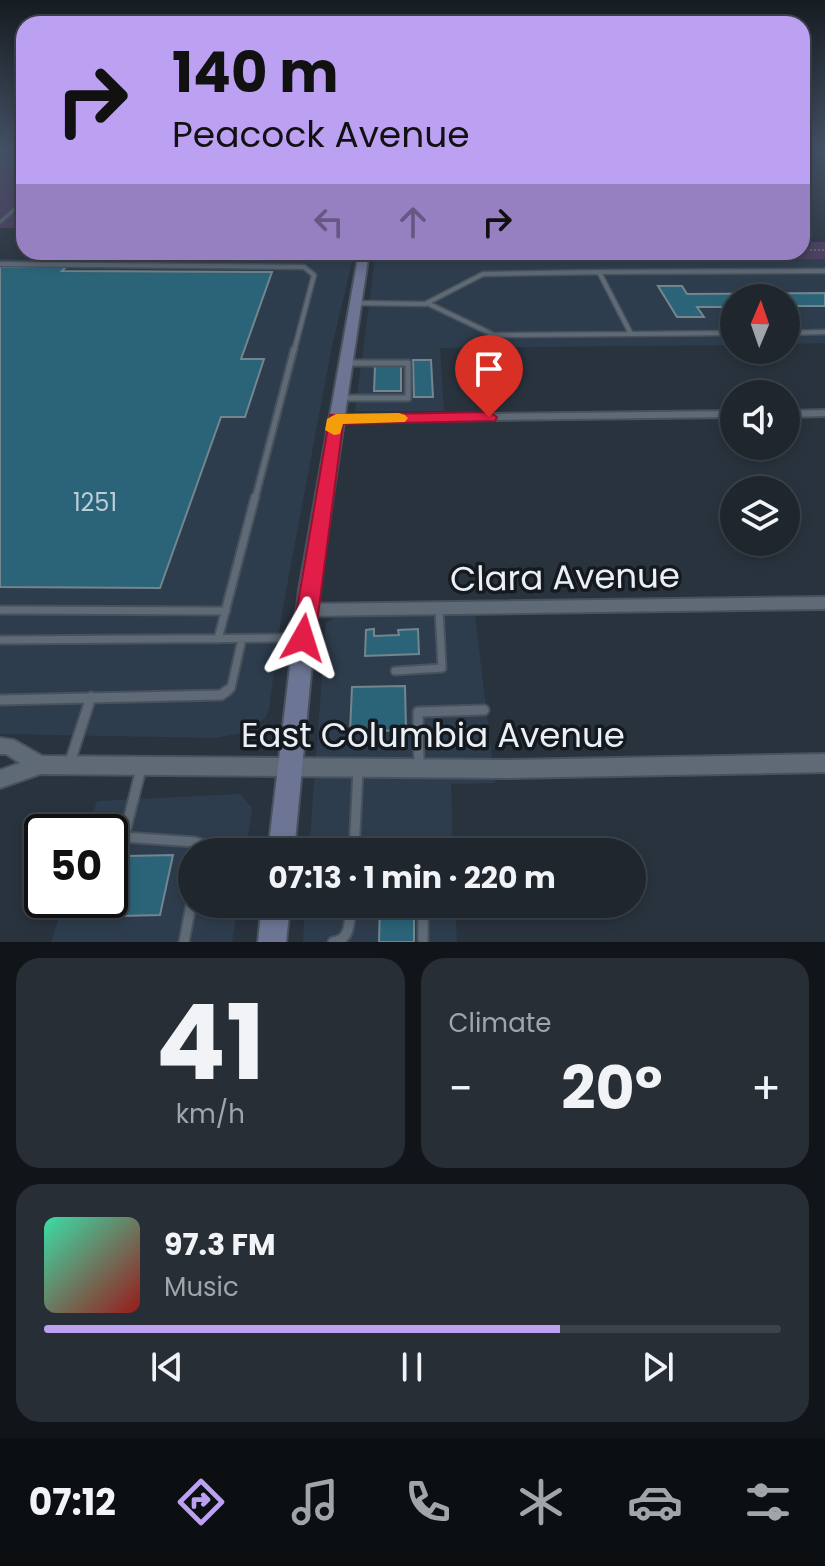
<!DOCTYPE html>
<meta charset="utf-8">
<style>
body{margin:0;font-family:Poppins,sans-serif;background:#272e36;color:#f1f3f6;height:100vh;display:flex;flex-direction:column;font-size:30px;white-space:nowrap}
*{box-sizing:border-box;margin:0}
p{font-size:26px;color:#a1a5aa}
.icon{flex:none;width:44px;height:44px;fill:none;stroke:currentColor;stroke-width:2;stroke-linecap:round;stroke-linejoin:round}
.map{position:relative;height:942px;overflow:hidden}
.details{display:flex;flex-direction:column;gap:16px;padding:16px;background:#111519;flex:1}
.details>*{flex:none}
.top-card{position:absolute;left:16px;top:16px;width:794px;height:244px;border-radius:24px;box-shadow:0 4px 12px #0003,0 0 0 2px #3c434a;background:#bca0f2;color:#111;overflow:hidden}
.needle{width:52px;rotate:2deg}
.tools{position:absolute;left:720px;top:284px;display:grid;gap:16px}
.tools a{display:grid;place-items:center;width:80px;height:80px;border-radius:50%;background:#1f262e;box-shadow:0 4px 12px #0003,0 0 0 2px #3c434a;font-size:40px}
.speed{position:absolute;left:24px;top:814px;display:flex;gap:16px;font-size:40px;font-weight:700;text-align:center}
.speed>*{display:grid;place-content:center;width:104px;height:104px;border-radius:50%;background:#1f262e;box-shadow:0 4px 12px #0003,0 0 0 2px #3c434a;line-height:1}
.speed .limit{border:4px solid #111;border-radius:12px;background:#fff;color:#111}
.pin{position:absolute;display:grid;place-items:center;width:68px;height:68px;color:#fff;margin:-82px -34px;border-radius:50% 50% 50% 0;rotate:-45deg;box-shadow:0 0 8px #0007}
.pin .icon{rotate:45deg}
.me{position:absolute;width:88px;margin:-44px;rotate:6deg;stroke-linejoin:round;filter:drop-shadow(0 0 6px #0008)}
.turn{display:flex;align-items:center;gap:28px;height:168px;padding:0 24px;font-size:36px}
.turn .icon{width:104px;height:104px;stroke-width:2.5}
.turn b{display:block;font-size:56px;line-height:68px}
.lanes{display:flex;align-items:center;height:76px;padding:0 24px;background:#0003;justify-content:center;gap:40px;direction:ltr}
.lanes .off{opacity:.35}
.big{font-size:60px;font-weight:700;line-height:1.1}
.details .card{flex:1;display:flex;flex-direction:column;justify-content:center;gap:12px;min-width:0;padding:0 28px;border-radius:24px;background:#272e36}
.details .dial{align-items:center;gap:0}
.dial b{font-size:104px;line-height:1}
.song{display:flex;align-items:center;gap:24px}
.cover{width:96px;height:96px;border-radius:12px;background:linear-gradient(135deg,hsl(160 70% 55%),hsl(0 70% 35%))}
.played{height:8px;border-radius:4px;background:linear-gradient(90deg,#bca0f2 70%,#3c434a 70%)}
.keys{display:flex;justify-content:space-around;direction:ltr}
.heat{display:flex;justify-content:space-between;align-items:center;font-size:44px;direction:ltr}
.details .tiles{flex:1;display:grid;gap:16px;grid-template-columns:1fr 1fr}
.card:last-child{grid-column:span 2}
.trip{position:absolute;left:178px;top:838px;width:468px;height:80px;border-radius:40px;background:#1f262e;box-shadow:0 4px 12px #0003,0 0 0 2px #3c434a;font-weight:700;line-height:80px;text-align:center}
.tabs{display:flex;height:128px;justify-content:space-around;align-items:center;background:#0c0f12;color:#a1a5aa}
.tabs .icon{width:56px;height:56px}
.tabs .selected{color:#bca0f2}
.tabs b{font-size:36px;color:#f1f3f6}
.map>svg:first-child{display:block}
.built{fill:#2e3d4d}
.green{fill:#4f3c61}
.building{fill:#2b6478;stroke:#73858d;stroke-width:2}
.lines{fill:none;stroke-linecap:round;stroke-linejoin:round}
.service-far4-casing{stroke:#49525c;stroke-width:5}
.service-far3-casing{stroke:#49525c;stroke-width:7}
.service-far2-casing{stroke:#49525c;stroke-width:9}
.service-far1-casing{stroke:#49525c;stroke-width:11}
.service-casing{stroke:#49525c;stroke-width:13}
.minor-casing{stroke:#49525c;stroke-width:4}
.secondary-casing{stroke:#49525c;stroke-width:4}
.path{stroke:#636c76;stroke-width:2;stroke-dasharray:2 2;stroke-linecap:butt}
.service-far4{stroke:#5f6a77;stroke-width:3}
.service-far3{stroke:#5f6a77;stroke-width:4}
.service-far2{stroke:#5f6a77;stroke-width:5}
.service-far1{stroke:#5f6a77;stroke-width:7}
.service{stroke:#5f6a77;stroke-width:9}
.minor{fill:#5f6a77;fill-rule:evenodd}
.secondary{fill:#6c7593;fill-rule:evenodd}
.route{fill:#e11d48;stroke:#92132f;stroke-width:2}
.slow{fill:#f59e0b}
.labels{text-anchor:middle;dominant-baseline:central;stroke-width:7;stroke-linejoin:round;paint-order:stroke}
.number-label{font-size:24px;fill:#bacdd8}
.near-street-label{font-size:34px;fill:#eaf0f8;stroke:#161a1f}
</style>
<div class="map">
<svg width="825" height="942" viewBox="0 0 825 942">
<rect width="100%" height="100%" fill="#29333e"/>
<path class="built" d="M0,259L352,262L332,346L282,612L269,709L265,718L250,731L216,738L0,734Z
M375,259H825V343L786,344V298H734V345L440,348L444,411H355Z
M340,614H475L495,783L451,784L453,852H309L326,623Z
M240,794L252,808L246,852H192V904H238L232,942H51L65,900H110V832H87L97,801Z
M305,904H455L457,942H303Z"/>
<path class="green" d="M0,149H24V228H0Z
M802,242H825V259L336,262L339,252H802Z"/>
<path class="building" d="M0,267H66L62,271L272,272L241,359H264L245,417H221L160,588L0,587Z
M658,286H682L687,294L825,293V306H786V298H734V307H697L704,317H677Z
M413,360H431L433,397H414Z
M401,365V391H374L375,366Z
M374,629V636L399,635L398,630L418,629L419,654L365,656L366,630Z
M405,686L406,730L350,732L352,687Z
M173,855L160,915L81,917L87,900H110V880H122L128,856Z
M380,904H414V942H379Z"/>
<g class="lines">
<defs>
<path id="service-far4" d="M0,222L24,201
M17,230L24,223"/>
<path id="service-far3" d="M0,264L304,267L314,275L294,351
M599,272L825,271
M355,303L425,304L483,274L599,272L631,334L494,335L429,304
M786,333L825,332
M631,334L734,333"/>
<path id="service-far2" d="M342,398H408V363H347
M255,499L294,349"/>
<path id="service-far1" d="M0,610L226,611
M218,639L255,497
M0,640L300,638
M395,671L442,668L439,608
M225,692L231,688L242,639"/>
<path id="service" d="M0,700L221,695L228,690
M70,762L91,697
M419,765L418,712L484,710
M141,769L124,837L195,842L201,844L202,852
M289,852H309
M354,852L358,771
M423,904V942
M184,942L192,900
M333,942C352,940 349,920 351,904"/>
<path id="minor" d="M825,410V416L786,417V411Z
M734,411V417L336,422L331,419L336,416Z
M825,597V609L306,616L301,614L299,610L301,606L306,604Z
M0,738L14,740L42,756L507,760L825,754V772L507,778L40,774L0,788V770L20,763L6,754H0Z"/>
<path id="secondary" d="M359,252H369L319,590L294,852H268L299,590Z
M262,904H290L286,942H258Z"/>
</defs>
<use href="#service-far4" class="service-far4-casing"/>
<use href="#service-far3" class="service-far3-casing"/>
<use href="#service-far2" class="service-far2-casing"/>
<use href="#service-far1" class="service-far1-casing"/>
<use href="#service" class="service-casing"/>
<use href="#minor" class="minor-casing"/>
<use href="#secondary" class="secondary-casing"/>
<path class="path" d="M802,250H825
M218,252H262"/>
<use href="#service-far4" class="service-far4"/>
<use href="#service-far3" class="service-far3"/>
<use href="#service-far2" class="service-far2"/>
<use href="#service-far1" class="service-far1"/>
<use href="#service" class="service"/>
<use href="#minor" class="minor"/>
<use href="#secondary" class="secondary"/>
</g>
<linearGradient id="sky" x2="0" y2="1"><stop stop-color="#171c22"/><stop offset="0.53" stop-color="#435063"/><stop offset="1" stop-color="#435063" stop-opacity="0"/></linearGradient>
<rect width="825" height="281" fill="url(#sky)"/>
<path class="route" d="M489,412L497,417L495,421L343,424L315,638L312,645L303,648L295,645L292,638L330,415Z"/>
<path class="slow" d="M399,413L405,415L408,418L405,422L343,424L340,434L334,435L325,430L327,419L336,414Z"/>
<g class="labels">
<g class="number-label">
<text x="95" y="502">1251</text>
</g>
<g class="near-street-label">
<text transform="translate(565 577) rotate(-1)">Clara Avenue</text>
<text x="433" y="735">East Columbia Avenue</text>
</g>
</g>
</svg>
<div class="tools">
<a><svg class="needle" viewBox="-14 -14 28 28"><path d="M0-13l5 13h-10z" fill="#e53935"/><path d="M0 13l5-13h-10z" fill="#a1a5aa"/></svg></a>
<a><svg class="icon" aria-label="sound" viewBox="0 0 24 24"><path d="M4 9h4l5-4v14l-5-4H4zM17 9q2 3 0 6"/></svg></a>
<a><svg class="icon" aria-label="layers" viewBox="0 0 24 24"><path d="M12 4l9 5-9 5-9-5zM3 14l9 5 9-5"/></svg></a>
</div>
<div class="speed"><div class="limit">50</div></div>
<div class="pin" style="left:489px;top:417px;background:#d93025"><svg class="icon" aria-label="arrive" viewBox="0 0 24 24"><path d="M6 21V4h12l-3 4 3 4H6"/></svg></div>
<svg class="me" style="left:303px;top:638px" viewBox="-20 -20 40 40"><path d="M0-17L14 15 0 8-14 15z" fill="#e11d48" stroke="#fff" stroke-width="4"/></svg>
<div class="trip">07:13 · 1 min · 220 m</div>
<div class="top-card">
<div class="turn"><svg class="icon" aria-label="right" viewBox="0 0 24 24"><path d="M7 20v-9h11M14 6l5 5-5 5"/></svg><div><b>140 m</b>Peacock Avenue</div></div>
<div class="lanes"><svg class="icon off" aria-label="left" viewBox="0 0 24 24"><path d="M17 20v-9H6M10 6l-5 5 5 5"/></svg><svg class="icon off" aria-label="ahead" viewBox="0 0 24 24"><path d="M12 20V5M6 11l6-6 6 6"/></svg><svg class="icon" aria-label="right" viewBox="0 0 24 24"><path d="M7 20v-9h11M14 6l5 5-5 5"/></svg></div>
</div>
</div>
<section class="details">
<div class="tiles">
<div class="card dial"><b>41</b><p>km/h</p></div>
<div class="card"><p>Climate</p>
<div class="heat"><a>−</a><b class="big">20°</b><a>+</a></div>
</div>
<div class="card">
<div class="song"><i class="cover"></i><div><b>97.3 FM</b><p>Music</p></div></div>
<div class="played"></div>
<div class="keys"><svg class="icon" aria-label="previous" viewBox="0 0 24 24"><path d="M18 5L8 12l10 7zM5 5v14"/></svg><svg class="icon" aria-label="pause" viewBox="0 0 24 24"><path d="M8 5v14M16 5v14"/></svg><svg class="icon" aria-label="next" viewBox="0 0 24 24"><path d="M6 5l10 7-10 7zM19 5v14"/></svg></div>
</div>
</div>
</section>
<nav class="tabs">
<b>07:12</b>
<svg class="icon selected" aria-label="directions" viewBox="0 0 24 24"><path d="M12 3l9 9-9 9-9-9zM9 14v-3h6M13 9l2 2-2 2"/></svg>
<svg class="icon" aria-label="music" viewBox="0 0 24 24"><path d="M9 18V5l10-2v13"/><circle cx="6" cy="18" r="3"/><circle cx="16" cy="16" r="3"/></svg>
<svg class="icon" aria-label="phone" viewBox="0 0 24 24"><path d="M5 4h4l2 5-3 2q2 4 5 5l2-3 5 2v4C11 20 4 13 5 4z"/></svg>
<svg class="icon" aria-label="climate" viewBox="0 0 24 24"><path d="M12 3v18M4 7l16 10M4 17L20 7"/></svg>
<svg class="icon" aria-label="car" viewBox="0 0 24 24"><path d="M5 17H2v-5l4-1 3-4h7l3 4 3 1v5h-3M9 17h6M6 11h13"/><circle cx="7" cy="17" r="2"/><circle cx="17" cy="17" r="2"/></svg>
<svg class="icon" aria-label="filters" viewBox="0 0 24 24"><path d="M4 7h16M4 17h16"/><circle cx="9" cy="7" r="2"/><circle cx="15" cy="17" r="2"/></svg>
</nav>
